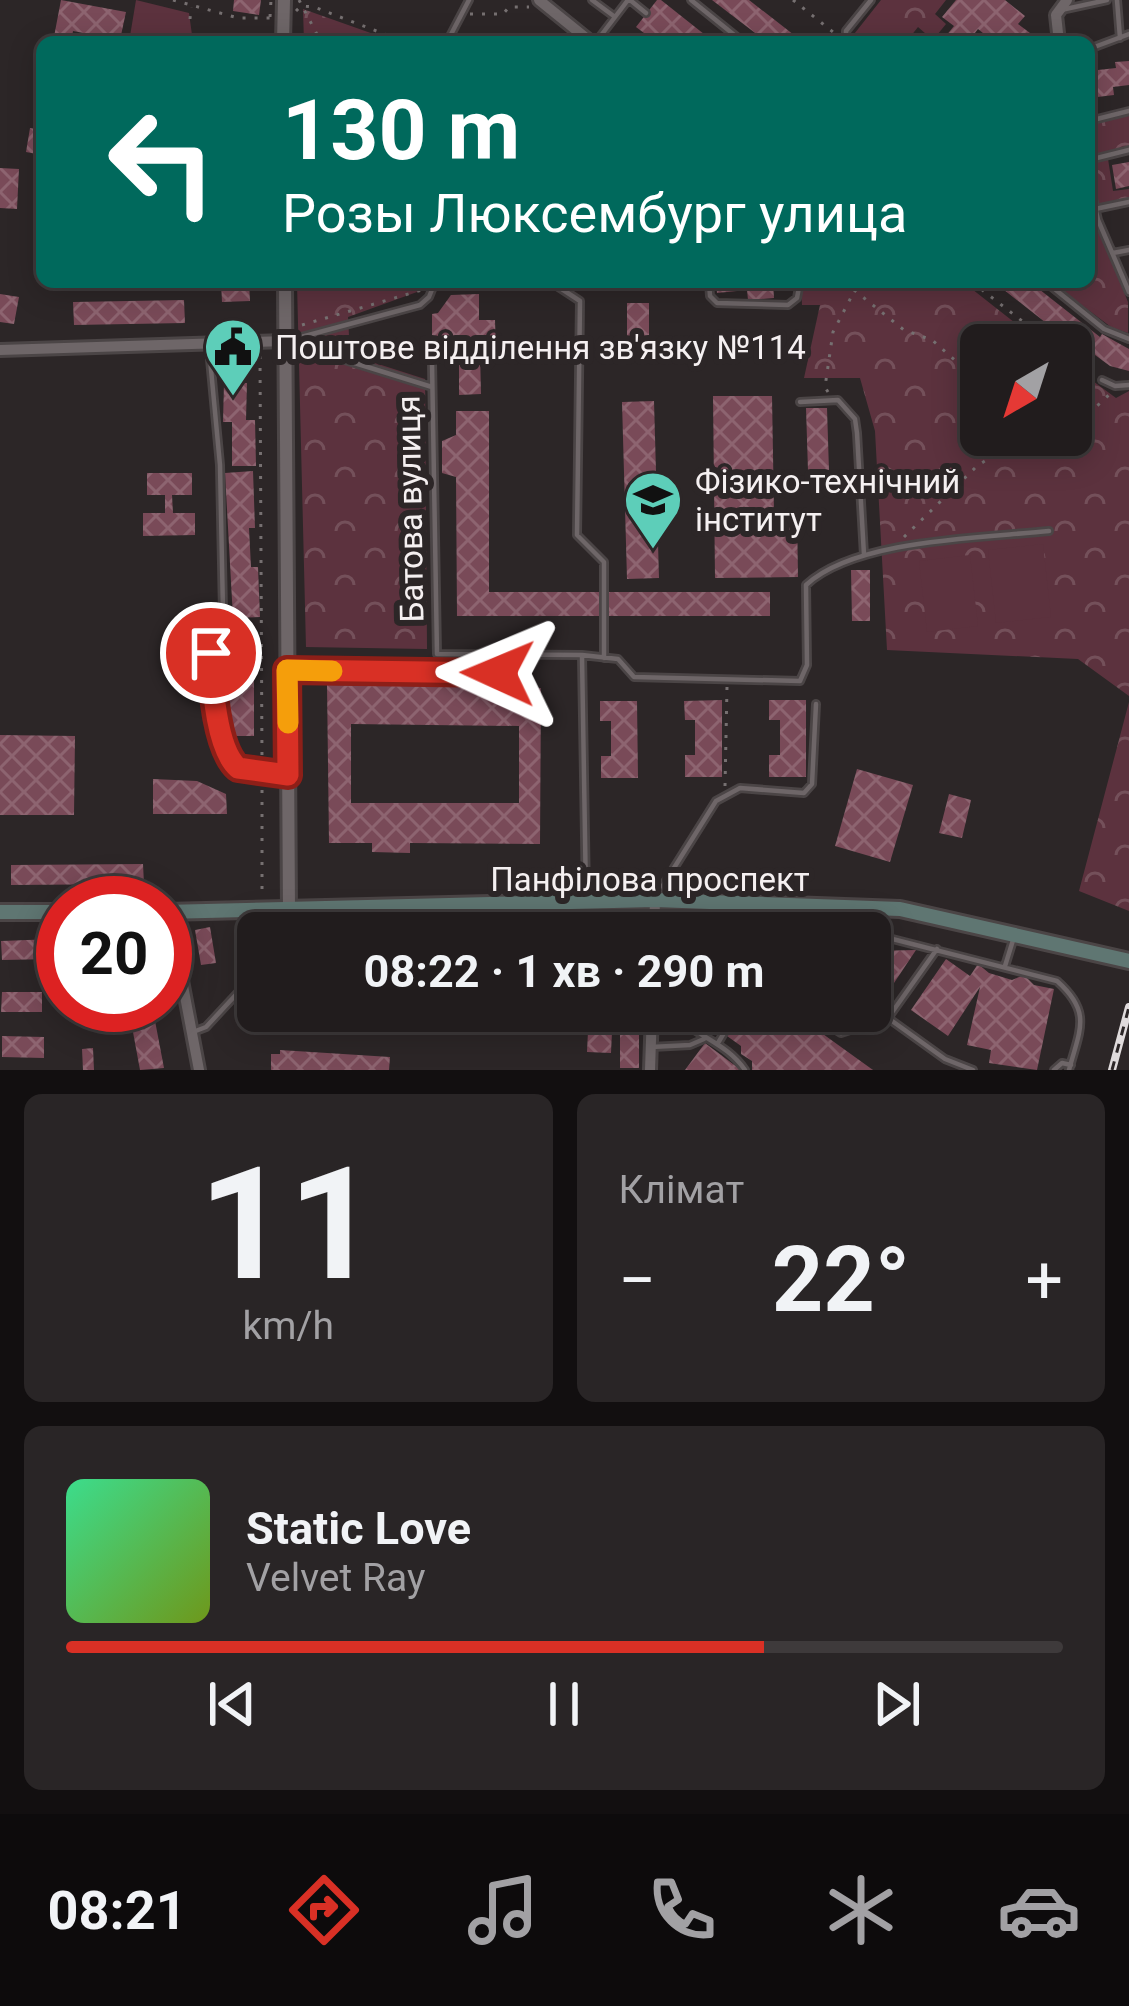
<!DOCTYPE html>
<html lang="uk">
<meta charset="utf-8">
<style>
body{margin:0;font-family:Roboto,sans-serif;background:#292526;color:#f1f3f6;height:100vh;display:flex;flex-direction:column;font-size:45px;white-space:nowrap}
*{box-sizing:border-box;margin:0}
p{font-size:39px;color:#a2a1a4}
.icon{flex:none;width:66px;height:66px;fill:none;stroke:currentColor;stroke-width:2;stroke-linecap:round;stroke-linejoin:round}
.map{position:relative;height:1070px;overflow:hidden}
.sheet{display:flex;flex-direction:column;gap:24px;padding:24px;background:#120f10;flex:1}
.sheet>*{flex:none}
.guide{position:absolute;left:36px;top:36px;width:1059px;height:252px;border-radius:18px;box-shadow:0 6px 30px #0003,0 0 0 3px #3e3a3b;background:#00695c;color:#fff;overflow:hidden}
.needle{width:78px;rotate:219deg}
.controls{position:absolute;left:960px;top:324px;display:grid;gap:24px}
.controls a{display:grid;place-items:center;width:132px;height:132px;border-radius:18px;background:#211c1d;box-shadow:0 6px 30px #0003,0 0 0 3px #3e3a3b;font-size:60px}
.speed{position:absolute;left:36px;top:876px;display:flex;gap:24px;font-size:60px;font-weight:700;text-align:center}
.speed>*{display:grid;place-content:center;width:156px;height:156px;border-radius:50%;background:#211c1d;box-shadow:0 6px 30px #0003,0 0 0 3px #3e3a3b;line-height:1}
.speed .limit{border:18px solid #d22;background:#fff;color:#111}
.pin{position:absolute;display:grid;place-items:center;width:102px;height:102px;color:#fff;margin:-51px;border:6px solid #fff;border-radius:50%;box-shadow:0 3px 12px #0007}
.me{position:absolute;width:132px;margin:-66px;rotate:271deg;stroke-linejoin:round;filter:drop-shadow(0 0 9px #0008)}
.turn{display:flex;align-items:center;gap:42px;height:252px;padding:0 48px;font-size:54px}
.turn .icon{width:156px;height:156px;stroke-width:2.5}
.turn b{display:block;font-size:84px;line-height:102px}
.big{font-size:90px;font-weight:700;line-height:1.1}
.sheet .card{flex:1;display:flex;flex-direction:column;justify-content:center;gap:18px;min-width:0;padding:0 42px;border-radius:18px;background:#292526}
.sheet .dial{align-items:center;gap:0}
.dial b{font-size:156px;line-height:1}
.song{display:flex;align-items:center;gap:36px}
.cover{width:144px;height:144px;border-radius:18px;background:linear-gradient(135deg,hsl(150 70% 55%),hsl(80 70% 35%))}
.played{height:12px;border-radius:6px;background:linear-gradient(90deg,#d93025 70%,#3e3a3b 70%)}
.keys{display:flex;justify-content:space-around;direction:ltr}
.heat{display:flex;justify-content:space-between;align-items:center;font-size:66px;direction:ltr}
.sheet .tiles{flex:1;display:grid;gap:24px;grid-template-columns:1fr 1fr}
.card:last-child{grid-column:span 2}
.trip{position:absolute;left:237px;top:912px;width:654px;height:120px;border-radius:18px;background:#211c1d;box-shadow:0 6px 30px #0003,0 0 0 3px #3e3a3b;font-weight:700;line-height:120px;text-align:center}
.tabs{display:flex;height:192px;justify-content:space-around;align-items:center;background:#0d0b0c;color:#a2a1a4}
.tabs .icon{width:84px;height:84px}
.tabs .current{color:#d93025}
.tabs b{font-size:54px;color:#f1f3f6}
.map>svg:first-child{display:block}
.forest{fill:url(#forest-crowns)}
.garden{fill:#5c323e}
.building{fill:url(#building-cross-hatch);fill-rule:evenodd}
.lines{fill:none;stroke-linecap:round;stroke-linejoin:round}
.service-casing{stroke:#4b4546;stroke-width:10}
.minor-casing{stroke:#4b4546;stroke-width:16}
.tertiary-casing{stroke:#4b4546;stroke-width:18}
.secondary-casing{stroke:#4b4546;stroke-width:20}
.path{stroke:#767071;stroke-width:3;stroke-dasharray:3 9;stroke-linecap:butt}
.service{stroke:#6e6668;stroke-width:4.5}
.minor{stroke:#6e6668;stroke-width:10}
.tertiary{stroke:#6e6668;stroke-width:12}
.secondary{stroke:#5f7672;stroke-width:14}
.rail-casing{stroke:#e0dbdc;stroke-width:8}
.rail{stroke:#2c2627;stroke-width:3;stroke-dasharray:9;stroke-linecap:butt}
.route-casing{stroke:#8d1f18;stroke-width:30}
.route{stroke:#d93025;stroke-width:21}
.slow{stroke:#f59e0b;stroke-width:21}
.labels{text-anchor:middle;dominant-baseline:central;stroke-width:12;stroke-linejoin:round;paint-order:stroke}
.poi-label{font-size:33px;fill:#f5f0f1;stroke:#2c2627;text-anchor:start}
.street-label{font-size:33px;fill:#f5f0f1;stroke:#2c2627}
</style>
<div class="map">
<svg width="1129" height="1070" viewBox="0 0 1129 1070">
<defs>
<pattern id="forest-crowns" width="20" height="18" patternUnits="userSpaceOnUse" patternTransform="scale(3)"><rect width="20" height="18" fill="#5c323e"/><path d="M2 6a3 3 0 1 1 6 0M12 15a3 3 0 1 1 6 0" fill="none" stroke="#74505a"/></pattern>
<pattern id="building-cross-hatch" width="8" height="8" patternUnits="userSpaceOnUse" patternTransform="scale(3)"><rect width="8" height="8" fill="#794a58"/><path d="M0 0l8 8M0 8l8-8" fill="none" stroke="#8d6470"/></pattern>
</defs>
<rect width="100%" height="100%" fill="#2c2627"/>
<path class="forest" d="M881,0H946L935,14L946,24L933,40L918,27L906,42H857L851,38Z
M303,9L396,42H304Z
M1129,114V148L1089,157V124Z
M1108,159L1113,191L1129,189V199L1096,206L1089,163Z
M1099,230L1128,302V333L1111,327L1051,282H1089V233Z
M297,282H428V288L348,317L350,355L425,379L427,649L306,647Z
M801,282H963L1043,345H981V435H1071V365L1116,398L1129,391V696L1078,659L887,650L875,431L860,378H804L820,305H802Z
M1129,702V911L1079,891Z"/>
<path class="garden" d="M136,0L189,13L193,42H129Z
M1043,544L1051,617L996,623L988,550Z
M970,555L978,626L927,632L919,561Z"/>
<path class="building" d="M61,0L126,12L120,40L73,31L71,42H53Z
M234,0H261L259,15L233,11Z
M657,0H661L714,42H656L636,27Z
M712,0H749L803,42H767Z
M956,0H1005L1025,16L1018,24L1042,42H994L978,29L968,42H941L954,26L942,17Z
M1129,61V85L1113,87L1114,95L1089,98V71L1116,68L1115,62Z
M30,128L42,130V155L26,152Z
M1129,162V186L1116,189L1112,165Z
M0,168L19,169L17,209L0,208Z
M221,282H249L250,301L222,302Z
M716,282H773L774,298L748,300L747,290L717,293Z
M994,282H1030L1100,337L1102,334L1129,349V371L1110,366L1091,352L1088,356Z
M0,294L19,297L14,324L0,322Z
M479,294V320H495L496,351H480L481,394L459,395V352H444V341H432V314L438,313L451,295Z
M184,300L185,323L74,325L73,302Z
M627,303H649V357H627Z
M224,383H247L246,420H255L256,466H232V422H223Z
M713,396H772L774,512L797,511L798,577L715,578Z
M654,401L659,578L627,579L622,402Z
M806,408H827L829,471H808Z
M456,411H489V592H770V616H457L456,477L442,473V441L456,435Z
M253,471L255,528H249L251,567H258L260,617L233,618L225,473Z
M147,473H192V495H172L173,513H195V535L143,536V513H165V495H147Z
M851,570H870V621H852Z
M227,638H254V736H227Z
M327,685L541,688L540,844L410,843V853L372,852V843H329ZM351,724L519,726V803H351Z
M722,700V777H685V755H695V720H685L684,701Z
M769,700H806V777H769V755H780V720H769Z
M600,701H637L638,778H601V756H611V721H600Z
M0,735L75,736L74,815H0Z
M857,769L913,785L890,862L835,846Z
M153,779L197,781L226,794L227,814H153Z
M949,794L971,800L962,838L939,833Z
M143,864L144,884L11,885V865Z
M210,927L216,963L201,965L195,930Z
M54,939L55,959L2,960L1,941Z
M916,950L884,998L870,989V951Z
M946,959L970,976L978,964L989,973L1012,980L1024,975L1034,985L1054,989L1037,1070L989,1063L991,1050L967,1045L980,987L948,1036L911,1010Z
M2,992H42V1012H1Z
M128,1005H152L164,1068L140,1070Z
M589,1011H613L611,1053L587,1052Z
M620,1011H639V1068H620Z
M745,1011H791L873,1070H752V1061L741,1054V1046L727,1036Z
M2,1036L44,1037V1058L2,1057Z
M705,1043L741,1070H685Z
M93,1048L94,1070H83L82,1049Z
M280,1050L390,1057L389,1070H271V1054H280Z"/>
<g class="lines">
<defs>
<path id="service" d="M592,0L615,17
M630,0L646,13
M691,0L743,42
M1117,0L1120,38
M1061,10L1107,0
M447,42L469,0
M596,42L628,0
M846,42V31L871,0
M1089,49L1129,34
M1089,121L1129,111
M1089,160L1129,150
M1089,180L1098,220L1129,292
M1095,209L1129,202
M1113,253L1129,250
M709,282L710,296L717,303L788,305L797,298L800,282
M1046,282L1104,329L1129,339
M435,286L554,284L580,301L577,535L604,562V658
M290,340L420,305L429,297L435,282
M290,343L432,387
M209,348L220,465L223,612L211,653L212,686L231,762L250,772L282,774
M432,362L437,654L582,655L618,659L634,677L800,681L807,665L806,585C855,539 983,538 1049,531
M1102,380L1115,386L1129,385
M800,402L838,400L855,419L857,433L864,555
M582,656L586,896
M293,671L498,673L497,655
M657,895L716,801L740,788L804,793L812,784L816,704
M418,907V933
M289,910L290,933
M752,933L761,922L762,907
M840,933H869L1057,981C1092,1012 1080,1029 1069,1070
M1005,966L1014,937
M419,1011V1030L557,1028
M807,1011L841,1033L850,1030L870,1011L881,1013L945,1059L973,1070
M888,1018L937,949
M651,1025L689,1026C709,1041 730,1048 745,1070
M193,1032L206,1027L258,971
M718,1043L737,1011
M651,1047L690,1045L704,1039
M1054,1070L1062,1063L1071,1065"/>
<path id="minor" d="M539,0L591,42
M1059,42L1056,15L1067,0
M0,350L285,341
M169,912L199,1070
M654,933L655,900
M650,1070L652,1011"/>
<path id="tertiary" d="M283,42L284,0
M285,282L289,910"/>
<path id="secondary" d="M0,912H63
M165,912L655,900L900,909L1129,961"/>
</defs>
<use href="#service" class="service-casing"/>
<use href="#minor" class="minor-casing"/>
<use href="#tertiary" class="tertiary-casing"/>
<use href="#secondary" class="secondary-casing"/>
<path class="path" d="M173,0L238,18H271
M299,0L321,42
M793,0L838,36
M296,11L301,6L314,7L405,42
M470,14H503L509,7H529
M270,17L271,0
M190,19L191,7
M972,282L1053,345
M854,290L904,330L932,340L981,383
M302,325L422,290
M260,356L262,762
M1071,359L1094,375
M828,392L825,387L833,332L859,282
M1071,430L1111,393
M904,537L977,466L991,457L1058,435
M262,778V894
M725,786L727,687"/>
<use href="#service" class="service"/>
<use href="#minor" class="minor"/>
<use href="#tertiary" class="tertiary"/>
<use href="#secondary" class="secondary"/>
<defs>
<path id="rail" d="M1112,1070L1129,1007"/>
</defs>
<use href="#rail" class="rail-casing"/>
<use href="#rail" class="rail"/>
</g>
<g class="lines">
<defs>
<path id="route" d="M211,653C212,683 216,749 238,768L288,775L287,670L498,673"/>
</defs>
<use href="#route" class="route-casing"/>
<use href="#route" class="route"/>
<path class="slow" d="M288,723L287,670L332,671"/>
</g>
<defs>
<symbol id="civic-pin" viewBox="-11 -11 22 30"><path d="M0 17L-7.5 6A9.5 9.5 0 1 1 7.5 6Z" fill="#5dceb9" stroke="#2c2627"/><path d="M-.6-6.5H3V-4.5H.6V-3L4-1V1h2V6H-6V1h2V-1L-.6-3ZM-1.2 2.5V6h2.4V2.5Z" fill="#111"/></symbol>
<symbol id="university-pin" viewBox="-11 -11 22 30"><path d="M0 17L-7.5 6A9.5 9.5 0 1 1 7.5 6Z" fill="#5dceb9" stroke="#2c2627"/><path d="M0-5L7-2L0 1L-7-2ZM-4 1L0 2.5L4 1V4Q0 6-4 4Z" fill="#111"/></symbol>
</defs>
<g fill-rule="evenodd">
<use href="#civic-pin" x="200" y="314" width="66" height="90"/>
<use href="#university-pin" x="620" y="467" width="66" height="90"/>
</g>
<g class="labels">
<g class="poi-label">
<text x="275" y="347">Поштове відділення зв'язку №114</text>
<text x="695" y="481">Фізико-технічний<tspan x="695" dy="38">інститут</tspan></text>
</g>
<g class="street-label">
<text transform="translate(410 509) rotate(-91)">Батова вулиця</text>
<text x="650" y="879">Панфілова проспект</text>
</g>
</g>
</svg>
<div class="controls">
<a><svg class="needle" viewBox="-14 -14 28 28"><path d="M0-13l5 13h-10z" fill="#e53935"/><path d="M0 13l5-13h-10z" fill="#a2a1a4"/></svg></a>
</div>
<div class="speed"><div class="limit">20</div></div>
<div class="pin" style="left:211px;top:653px;background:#d93025"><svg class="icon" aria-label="arrive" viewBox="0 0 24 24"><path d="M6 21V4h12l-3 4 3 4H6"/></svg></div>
<svg class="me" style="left:498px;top:673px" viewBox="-20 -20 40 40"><path d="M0-17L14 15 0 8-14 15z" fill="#d93025" stroke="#fff" stroke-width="4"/></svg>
<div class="trip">08:22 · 1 хв · 290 m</div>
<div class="guide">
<div class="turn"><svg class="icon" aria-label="left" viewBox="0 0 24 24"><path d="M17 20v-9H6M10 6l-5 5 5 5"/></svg><div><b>130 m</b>Розы Люксембург улица</div></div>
</div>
</div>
<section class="sheet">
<div class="tiles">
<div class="card dial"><b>11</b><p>km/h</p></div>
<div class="card"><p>Клімат</p>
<div class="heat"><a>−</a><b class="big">22°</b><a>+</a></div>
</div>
<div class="card">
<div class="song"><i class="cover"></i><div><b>Static Love</b><p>Velvet Ray</p></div></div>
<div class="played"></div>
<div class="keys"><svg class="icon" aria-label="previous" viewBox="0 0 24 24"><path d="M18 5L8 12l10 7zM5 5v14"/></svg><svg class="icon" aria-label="pause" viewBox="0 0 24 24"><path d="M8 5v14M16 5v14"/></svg><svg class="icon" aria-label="next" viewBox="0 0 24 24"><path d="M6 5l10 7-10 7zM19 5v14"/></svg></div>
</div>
</div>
</section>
<nav class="tabs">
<b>08:21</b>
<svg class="icon current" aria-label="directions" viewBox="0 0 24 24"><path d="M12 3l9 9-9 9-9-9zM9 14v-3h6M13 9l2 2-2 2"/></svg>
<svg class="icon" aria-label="music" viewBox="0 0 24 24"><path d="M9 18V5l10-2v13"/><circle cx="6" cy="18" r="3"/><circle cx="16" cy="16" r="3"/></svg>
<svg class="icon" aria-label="phone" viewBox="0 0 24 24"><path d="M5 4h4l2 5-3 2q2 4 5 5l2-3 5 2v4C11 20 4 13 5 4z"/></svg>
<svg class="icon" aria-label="climate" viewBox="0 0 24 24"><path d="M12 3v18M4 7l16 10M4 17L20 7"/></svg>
<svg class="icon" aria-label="car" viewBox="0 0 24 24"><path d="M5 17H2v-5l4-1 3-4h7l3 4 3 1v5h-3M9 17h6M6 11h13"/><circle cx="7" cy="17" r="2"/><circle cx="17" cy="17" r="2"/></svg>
</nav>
